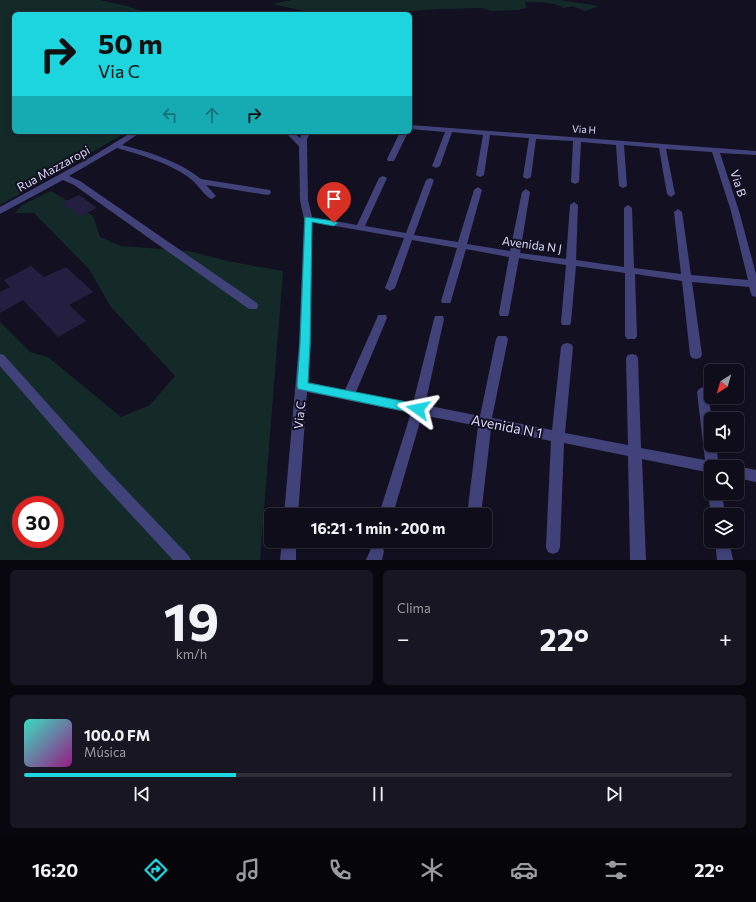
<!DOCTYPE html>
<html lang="pt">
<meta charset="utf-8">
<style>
body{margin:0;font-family:Commissioner,sans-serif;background:#171622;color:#f1f3f6;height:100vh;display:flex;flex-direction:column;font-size:15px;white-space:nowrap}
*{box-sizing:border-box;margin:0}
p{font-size:13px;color:#9b9ca2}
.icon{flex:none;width:22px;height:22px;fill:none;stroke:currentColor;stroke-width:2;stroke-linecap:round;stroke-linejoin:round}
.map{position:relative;height:560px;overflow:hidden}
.sheet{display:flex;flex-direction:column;gap:10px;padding:10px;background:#08070e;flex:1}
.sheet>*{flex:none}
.top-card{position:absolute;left:12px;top:12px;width:400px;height:122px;border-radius:6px;box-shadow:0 2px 6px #0003,0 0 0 1px #2e2d38;background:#1cd5df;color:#111;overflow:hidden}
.needle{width:26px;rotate:217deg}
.controls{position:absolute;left:704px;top:364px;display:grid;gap:8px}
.controls a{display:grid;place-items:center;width:40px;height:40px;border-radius:6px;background:#0e0d19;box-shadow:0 2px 6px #0003,0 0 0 1px #2e2d38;font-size:20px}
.speed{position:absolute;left:12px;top:496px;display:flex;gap:8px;font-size:20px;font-weight:700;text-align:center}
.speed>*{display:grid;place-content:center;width:52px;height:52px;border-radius:50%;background:#0e0d19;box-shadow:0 2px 6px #0003,0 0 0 1px #2e2d38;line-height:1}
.speed .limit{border:6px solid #d22;background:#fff;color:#111}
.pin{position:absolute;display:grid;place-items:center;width:34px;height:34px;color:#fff;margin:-41px -17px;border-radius:50% 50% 50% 0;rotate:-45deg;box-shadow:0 0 4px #0007}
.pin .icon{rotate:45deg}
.me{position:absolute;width:44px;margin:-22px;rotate:282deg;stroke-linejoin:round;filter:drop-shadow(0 0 3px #0008)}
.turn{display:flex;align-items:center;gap:14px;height:84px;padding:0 20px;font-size:18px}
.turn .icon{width:52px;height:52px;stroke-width:2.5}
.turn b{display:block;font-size:28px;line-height:34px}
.lanes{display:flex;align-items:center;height:38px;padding:0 20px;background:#0003;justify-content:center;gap:20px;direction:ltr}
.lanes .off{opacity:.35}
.big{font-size:30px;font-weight:700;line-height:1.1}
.sheet .widget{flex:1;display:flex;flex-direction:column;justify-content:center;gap:6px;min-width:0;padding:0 14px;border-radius:6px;background:#171622}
.sheet .dial{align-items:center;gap:0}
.dial b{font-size:52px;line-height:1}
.song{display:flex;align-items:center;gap:12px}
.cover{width:48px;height:48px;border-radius:6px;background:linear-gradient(135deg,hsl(170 70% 55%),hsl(310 70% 35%))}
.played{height:4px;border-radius:2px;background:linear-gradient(90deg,#1cd5df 30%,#2e2d38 30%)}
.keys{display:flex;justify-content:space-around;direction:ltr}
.heat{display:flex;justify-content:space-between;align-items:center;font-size:22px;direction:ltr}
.sheet .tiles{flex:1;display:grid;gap:10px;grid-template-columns:1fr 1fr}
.widget:last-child{grid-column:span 2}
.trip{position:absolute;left:264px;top:508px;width:228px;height:40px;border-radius:6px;background:#0e0d19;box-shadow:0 2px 6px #0003,0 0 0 1px #2e2d38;font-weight:700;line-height:40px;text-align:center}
.tab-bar{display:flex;height:64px;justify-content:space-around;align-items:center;background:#06050a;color:#9b9ca2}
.tab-bar .icon{width:28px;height:28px}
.tab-bar .current{color:#1cd5df}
.tab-bar b{font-size:18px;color:#f1f3f6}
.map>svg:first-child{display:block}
.green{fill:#142a29;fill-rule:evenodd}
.building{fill:#241f40}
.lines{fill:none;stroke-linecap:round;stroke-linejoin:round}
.minor{fill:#41427a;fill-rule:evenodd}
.route{fill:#1cd5df;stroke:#128a91}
.labels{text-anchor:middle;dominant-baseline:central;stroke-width:4;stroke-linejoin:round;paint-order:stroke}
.far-street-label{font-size:10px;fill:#d9d6fa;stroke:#131121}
.street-label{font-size:12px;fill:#d9d6fa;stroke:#131121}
.near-street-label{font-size:14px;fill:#d9d6fa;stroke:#131121}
</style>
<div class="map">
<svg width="756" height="560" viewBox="0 0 756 560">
<rect width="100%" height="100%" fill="#131121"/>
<path class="green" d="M0,0H100L127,6L151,14H14V132H127L0,205Z
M293,0H561L599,6L585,11L573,6L564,8C553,1 538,3 525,2L526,8L517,10L492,11L480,8L439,9L370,14H319L272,4Z
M51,191L93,216L100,237L121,246L189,251L227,261L283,271L260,560H0V322L30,352L48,357L121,417L150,405L175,376L111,307L89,269L34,213H15L22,205ZM21,505H55V539H21Z"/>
<path class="building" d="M79,195L97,208L80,216L62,203Z
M31,266L44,277L66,267L93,292L69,305L86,321L58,337L23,300L0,313V292L10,287L4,280Z"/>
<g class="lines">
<path class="minor" d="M410,125L756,151V155L720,153L739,211L756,274V297L752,296L749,287L692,282L702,355L700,358L696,359L692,358L690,355L682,281L635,274L637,336L635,339H627L625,336V273L576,266L571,322L570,325H562L561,322L566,265L519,258L509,313L508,316H500L499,313L509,257L466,249L451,301L450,303H442L441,301L457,248L412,240L395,288L390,291L385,288L404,238L312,222L311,344L308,382L345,390L377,318L378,315H386L387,318L356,392L413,403L434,319L435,316H443L444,319L425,405L480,416L496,339L498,336H506L508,339L492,418L552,430L561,347L563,344L567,343L571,344L573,347L565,433L628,445L626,358L628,355L632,354L636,355L638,358L641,448L705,460L697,392L699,389L703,387L707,389L712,419H711V445H716L719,467H711V473L642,459L646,560H630L628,456L564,443L560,547L558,552L553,554L548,552L546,547L551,441L491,429L481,515H467L478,426L422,415L394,511L392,515H382L380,511L411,413L307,392L298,515H284L299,344L304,219L300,200L299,146L285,132H293L300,138L303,132H311L307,139V145L308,200L312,217L357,225L379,178L383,176L387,178L365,226L406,233L426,180L430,178L434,180L414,235L458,242L474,190L478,187L482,190L467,244L510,251L522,192L526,189L530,192L520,253L566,259L570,205L574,202L578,205L576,260L624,267V208L628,205L632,208L634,268L681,274L674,212L678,209L682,212L691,275L748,280L731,211L712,152L666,149L675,194L671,197L667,194L659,148L624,145L627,186L623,188L619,186L616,145L581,142L579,182L575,184L571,182L573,141L536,139L531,177L527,179L523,177L529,138L490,135L484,175L480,177L476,175L483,135L452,132L440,166L436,168L432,166L445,132L410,129Z
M132,132H141L122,145C149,152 179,161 201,179L270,190L271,192L270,194L267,195L206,185L216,196L212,199L209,198C201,191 196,182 187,176C166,162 141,155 117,148L69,176L80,181L257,303L258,306L257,309H249L74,185L63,180L0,214V207L93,156Z
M242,132H279L275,134H246Z
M400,132H408L395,159L394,161H388L387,159Z
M0,354L4,355L107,470L188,555L191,560H173L97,478L0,366Z
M737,466L756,470V482L737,478V467H734Z
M711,488V493H722L725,515H711L708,493Z
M282,541H296V560H280Z
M715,541H729L733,560H717Z
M377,544L382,546L384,551L382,560H366L372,546Z"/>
</g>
<path class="route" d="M305,217L334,221L338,223L334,226L312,222L310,344L308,383L418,404L422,406L423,409L422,412L418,414L298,389L297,386L300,344Z"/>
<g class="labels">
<g class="far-street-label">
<text transform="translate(584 129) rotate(4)">Via H</text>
</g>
<g class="street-label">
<text transform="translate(53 168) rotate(-29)">Rua Mazzaropi</text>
<text transform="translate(739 183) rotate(72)">Via B</text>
<text transform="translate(532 244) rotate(8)">Avenida N J</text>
<text transform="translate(299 415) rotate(-84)">Via C</text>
</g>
<g class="near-street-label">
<text transform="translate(507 426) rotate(11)">Avenida N 1</text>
</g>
</g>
</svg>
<div class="controls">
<a><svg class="needle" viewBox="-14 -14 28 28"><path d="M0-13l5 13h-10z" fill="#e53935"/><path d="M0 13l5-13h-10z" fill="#9b9ca2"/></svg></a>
<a><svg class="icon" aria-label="sound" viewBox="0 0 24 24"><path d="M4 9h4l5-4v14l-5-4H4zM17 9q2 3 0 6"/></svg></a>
<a><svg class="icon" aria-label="search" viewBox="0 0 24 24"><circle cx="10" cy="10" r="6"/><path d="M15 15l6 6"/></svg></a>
<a><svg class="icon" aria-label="layers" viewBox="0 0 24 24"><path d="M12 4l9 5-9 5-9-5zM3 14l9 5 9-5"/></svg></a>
</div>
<div class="speed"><div class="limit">30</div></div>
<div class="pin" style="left:334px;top:223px;background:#d93025"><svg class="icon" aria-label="arrive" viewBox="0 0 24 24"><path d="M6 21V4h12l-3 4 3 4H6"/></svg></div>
<svg class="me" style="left:418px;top:409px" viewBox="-20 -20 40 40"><path d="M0-17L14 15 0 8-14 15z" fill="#1cd5df" stroke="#fff" stroke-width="4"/></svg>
<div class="trip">16:21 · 1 min · 200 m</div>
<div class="top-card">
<div class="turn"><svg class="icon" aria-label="right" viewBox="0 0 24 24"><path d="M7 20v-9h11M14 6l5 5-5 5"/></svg><div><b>50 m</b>Via C</div></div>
<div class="lanes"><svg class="icon off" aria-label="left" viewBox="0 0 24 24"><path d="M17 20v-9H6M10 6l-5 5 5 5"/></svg><svg class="icon off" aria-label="ahead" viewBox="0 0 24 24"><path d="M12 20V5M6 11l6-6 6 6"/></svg><svg class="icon" aria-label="right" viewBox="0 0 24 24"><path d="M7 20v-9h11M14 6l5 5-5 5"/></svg></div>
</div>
</div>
<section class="sheet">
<div class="tiles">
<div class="widget dial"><b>19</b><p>km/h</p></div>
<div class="widget"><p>Clima</p>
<div class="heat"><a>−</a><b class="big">22°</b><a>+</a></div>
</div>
<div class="widget">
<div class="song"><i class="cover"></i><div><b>100.0 FM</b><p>Música</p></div></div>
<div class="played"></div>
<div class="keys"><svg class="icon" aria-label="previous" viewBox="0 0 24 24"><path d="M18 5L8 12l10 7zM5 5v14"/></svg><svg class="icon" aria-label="pause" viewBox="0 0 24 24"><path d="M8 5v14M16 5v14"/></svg><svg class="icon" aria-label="next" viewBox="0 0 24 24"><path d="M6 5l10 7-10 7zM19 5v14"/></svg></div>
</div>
</div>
</section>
<nav class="tab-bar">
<b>16:20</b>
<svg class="icon current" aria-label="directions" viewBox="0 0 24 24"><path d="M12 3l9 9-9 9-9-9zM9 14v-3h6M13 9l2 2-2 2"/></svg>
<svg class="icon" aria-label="music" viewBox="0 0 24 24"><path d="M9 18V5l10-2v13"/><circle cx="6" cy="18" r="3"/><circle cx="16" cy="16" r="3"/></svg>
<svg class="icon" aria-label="phone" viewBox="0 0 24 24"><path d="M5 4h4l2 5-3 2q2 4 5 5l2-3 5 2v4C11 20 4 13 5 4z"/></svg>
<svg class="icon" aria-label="climate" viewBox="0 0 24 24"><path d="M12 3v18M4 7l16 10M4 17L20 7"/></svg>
<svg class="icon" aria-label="car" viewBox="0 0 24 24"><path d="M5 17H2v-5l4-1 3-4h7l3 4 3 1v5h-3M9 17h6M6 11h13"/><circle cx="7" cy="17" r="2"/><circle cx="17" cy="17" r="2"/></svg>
<svg class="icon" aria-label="filters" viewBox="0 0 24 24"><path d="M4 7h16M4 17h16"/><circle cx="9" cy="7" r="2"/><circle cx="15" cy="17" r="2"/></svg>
<b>22°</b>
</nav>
